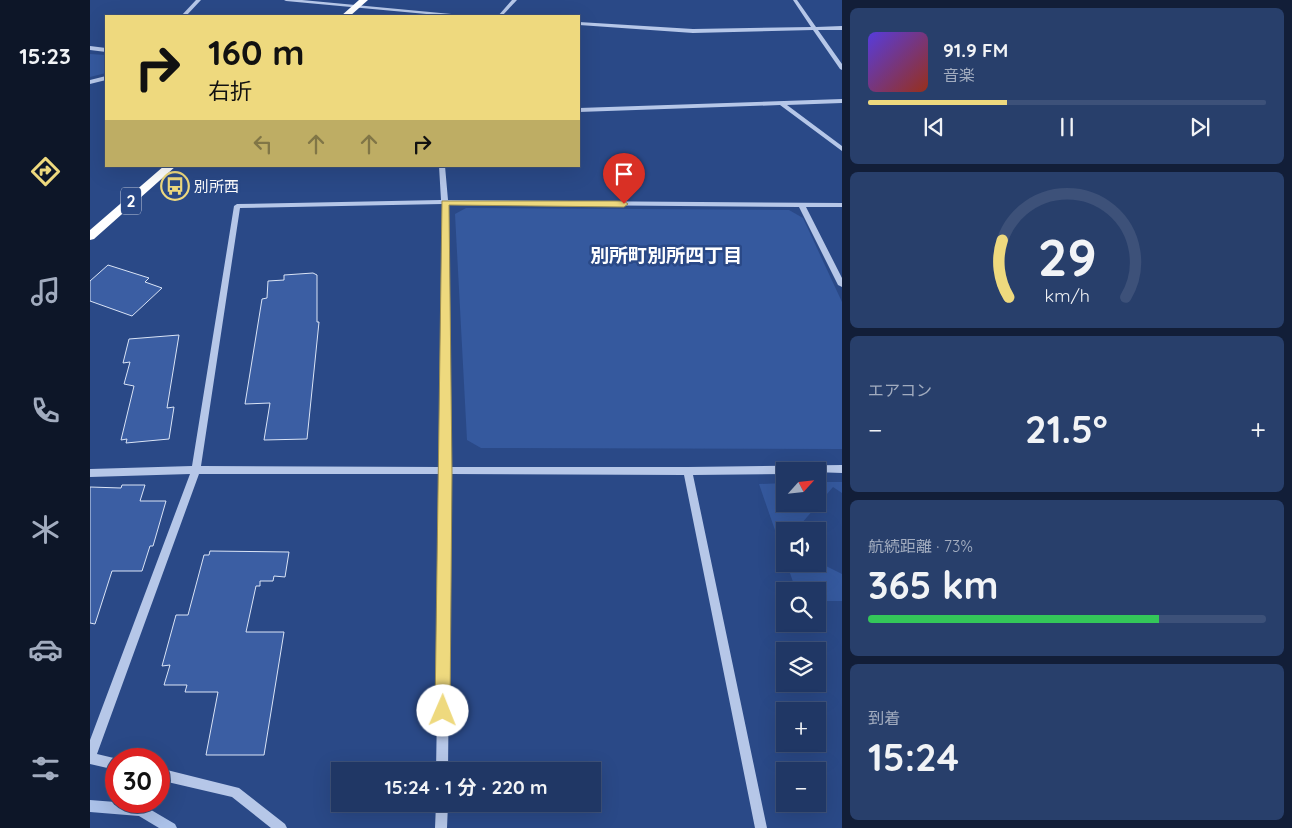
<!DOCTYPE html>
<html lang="ja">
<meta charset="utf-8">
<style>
body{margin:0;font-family:Quicksand,"Noto Sans JP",sans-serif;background:#283f6b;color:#f1f3f6;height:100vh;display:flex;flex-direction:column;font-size:19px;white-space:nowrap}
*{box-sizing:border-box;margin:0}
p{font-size:16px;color:#a2acbf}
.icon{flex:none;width:28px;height:28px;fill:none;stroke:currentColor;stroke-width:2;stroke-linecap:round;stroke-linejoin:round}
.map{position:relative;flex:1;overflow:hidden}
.details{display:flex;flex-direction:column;gap:8px;padding:8px;background:#121e38;width:450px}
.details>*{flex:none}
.hud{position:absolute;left:15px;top:15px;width:475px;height:152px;border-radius:0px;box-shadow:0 5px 20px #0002,0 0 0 1px #3d5179;background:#eed97e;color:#111;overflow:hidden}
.needle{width:32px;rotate:63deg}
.tools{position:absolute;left:686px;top:462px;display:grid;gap:10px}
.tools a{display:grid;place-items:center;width:50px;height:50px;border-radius:0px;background:#203765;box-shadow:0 5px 20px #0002,0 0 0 1px #3d5179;font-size:25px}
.speed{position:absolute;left:15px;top:748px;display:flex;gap:10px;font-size:25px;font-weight:700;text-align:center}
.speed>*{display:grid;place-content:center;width:65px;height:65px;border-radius:50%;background:#203765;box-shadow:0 5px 20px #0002,0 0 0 1px #3d5179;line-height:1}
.speed .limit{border:8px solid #d22;background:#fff;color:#111}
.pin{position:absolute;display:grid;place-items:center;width:42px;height:42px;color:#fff;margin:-51px -21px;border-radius:50% 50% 50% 0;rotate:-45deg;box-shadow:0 0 5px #0007}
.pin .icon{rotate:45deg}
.me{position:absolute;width:55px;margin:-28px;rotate:1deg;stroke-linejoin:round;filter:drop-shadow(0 0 4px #0008)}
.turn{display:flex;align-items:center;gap:18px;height:105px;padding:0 20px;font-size:22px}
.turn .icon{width:65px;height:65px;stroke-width:2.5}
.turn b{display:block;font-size:35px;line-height:42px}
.lanes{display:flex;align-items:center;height:48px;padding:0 20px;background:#0003;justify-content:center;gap:25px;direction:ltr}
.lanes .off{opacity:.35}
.big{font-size:38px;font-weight:700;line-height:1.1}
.details .tile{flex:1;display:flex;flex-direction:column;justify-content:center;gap:8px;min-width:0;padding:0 18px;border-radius:8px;background:#283f6b}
.details .dial{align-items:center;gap:0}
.dial svg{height:130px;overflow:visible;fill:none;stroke:#3d5179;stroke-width:7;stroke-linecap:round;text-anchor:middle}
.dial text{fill:#f1f3f6;stroke:none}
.song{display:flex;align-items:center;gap:15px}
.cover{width:60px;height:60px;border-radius:8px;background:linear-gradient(135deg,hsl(250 70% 55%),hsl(10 70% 35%))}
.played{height:5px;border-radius:2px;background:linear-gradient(90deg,#eed97e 35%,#3d5179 35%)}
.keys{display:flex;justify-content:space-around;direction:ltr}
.heat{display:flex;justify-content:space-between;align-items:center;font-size:28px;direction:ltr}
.charge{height:8px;border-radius:4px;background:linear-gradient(90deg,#34c759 73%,#3d5179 0)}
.trip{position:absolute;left:241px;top:762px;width:270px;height:50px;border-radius:0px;background:#203765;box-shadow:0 5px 20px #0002,0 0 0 1px #3d5179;font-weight:700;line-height:50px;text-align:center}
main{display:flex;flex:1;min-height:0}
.tabs{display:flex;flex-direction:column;width:90px;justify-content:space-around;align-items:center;background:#0d1628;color:#a2acbf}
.tabs .icon{width:35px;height:35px}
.tabs .active{color:#eed97e}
.tabs b{font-size:22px;color:#f1f3f6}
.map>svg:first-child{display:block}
.green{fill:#35599e}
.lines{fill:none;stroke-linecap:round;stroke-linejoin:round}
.stream{fill:#abc1e8;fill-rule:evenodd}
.building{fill:#3b5ea3;stroke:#dae4f6}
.minor{fill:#b6c7e8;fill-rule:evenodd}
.highway{fill:#fff;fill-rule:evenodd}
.route{fill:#eed97e;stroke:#9b8d52}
.labels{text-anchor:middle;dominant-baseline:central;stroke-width:5;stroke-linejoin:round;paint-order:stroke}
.far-poi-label{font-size:15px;fill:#fff;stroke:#2a4987;text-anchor:start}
.shield{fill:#2a4987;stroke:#bfc8db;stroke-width:1}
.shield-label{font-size:16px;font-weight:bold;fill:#fff}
.neighbourhood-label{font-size:19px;font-weight:bold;fill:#fff;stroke:#2a4987}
</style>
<main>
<nav class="tabs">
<b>15:23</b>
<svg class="icon active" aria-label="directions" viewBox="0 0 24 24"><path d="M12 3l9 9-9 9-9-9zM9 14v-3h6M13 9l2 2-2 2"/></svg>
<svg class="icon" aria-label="music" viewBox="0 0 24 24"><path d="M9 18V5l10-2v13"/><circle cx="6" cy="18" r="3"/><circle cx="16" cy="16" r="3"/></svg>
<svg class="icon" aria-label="phone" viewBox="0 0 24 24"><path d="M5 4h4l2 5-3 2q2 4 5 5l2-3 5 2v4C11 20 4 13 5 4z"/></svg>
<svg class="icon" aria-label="climate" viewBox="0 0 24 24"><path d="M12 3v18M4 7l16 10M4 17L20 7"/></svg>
<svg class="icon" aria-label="car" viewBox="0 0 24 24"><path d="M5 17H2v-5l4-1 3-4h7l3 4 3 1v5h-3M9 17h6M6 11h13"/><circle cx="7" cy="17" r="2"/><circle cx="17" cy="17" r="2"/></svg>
<svg class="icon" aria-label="filters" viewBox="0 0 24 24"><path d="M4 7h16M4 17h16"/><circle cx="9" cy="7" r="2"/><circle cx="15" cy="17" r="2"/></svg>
</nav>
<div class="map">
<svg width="752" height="828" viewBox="0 0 752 828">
<rect width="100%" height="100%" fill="#2a4987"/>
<path class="green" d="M0,54L16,55V73L0,77Z
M376,208L699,210L713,218L752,302V449L391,448L377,440L365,214Z
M728,482H752V493L743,487L705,531H695V559L669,484L695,483V504H728Z
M728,562L752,574V601H728V591H706L697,564H728Z"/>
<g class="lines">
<path class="stream" d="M0,800L51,804L85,824L87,828H69L49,816L0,812Z"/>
</g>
<path class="building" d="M18,265L59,278L55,282L72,288L42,316L0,301V281Z
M223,273L227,275V322H229L217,439L174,440L180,403L155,404L172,299L177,298L178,281L194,280V275Z
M89,335L77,408L84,407L79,439L36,443L37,439L31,440L44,386L34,384L40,362L33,363L39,339Z
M32,485H55L50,501H76L63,546H60L52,571H22L5,624L0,623V487L31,488Z
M120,551L199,552L195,577L184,576L183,581H170V586H166L156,632H194L174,755H116L128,692H95L97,685H74L80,665L72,666L86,615H98L114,555H119Z"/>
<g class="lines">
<path class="minor" d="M106,0H111L96,16H91Z
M194,0H212L372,15L374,16H358L196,1Z
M422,0H427L412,16H408Z
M703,0H707L726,27L752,26V30H728L752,64V70L750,69L723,30L603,33L489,25V22L603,29L721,27Z
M0,46L16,48V52L0,50Z
M16,76V80L0,84V80Z
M752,99V103L697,105L752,146V151L690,105L489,112V108Z
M349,166H355L358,200L752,203V207H716L752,278V287L748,285L709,207L358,204L361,467H598L752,465V473L695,471V474L603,475L677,828H665L594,475L361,474L358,771H346L351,474H109L7,754L28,759H26V770L0,764V740L100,474L0,477V469L102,466L144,206L147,204L351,200ZM352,204L351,467L111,466L150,208Z
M69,768L149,788L195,824L197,828H181L142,797L69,780Z
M346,804H358L357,828H345Z"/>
<path class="highway" d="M269,0H278L260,16H251Z
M74,166H86L4,239L0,240V230Z"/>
</g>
<path class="route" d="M352,201H534L538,204L534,207L359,205L362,472L360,711L358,717L353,719L348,717L345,711Z"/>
<defs>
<symbol id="bus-ring" viewBox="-11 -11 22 22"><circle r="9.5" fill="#2a4987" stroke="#eed97e" stroke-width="1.5"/><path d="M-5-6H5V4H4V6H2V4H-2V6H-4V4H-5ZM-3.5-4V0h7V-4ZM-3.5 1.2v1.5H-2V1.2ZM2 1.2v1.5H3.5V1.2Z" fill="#eed97e"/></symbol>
</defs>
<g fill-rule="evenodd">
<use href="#bus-ring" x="69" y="170" width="32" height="32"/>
</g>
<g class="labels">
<g class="far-poi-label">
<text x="104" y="186">別所西</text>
</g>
<rect class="shield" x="31" y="187.5" width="20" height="27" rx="4"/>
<g class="shield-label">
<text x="41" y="201">2</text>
</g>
<g class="neighbourhood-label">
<text x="576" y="255">別所町別所四丁目</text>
</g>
</g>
</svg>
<div class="tools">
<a><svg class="needle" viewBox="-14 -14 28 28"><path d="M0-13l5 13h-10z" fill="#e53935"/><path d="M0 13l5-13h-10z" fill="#a2acbf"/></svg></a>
<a><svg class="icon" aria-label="sound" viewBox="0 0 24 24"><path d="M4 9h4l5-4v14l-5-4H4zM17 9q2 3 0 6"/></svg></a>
<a><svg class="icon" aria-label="search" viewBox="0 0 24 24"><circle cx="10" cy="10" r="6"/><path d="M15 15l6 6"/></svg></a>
<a><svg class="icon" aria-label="layers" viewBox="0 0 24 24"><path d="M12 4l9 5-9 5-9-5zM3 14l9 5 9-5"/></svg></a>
<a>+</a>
<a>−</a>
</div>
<div class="speed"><div class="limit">30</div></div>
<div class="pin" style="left:534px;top:204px;background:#d93025"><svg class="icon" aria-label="arrive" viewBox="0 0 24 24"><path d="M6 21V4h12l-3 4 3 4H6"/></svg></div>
<svg class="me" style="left:353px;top:711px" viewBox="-20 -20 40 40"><circle r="19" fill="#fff"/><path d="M0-13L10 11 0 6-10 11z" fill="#eed97e"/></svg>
<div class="trip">15:24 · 1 分 · 220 m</div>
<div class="hud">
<div class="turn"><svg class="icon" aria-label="right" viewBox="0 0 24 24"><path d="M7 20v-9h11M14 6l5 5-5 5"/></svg><div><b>160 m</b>右折</div></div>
<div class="lanes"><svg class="icon off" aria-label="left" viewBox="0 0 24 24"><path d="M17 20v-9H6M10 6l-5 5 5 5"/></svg><svg class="icon off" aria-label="ahead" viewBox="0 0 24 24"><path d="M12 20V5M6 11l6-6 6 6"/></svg><svg class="icon off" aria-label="ahead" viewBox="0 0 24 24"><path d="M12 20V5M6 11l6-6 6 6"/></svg><svg class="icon" aria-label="right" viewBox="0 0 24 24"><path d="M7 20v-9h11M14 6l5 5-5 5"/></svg></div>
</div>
</div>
<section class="details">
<div class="tile">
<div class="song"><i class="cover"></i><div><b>91.9 FM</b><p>音楽</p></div></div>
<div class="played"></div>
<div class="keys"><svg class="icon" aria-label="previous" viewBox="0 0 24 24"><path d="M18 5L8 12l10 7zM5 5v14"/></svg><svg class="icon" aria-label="pause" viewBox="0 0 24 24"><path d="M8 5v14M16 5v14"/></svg><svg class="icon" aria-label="next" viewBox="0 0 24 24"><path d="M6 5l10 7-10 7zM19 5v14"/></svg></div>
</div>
<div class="tile dial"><svg viewBox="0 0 100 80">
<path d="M14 69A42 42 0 1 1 86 69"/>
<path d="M14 69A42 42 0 0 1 10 34" stroke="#eed97e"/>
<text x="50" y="56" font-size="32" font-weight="700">29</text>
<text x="50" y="72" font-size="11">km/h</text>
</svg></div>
<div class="tile"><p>エアコン</p>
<div class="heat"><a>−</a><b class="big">21.5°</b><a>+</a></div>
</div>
<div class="tile"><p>航続距離 · 73%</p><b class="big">365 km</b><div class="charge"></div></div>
<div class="tile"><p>到着</p><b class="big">15:24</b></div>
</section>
</main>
